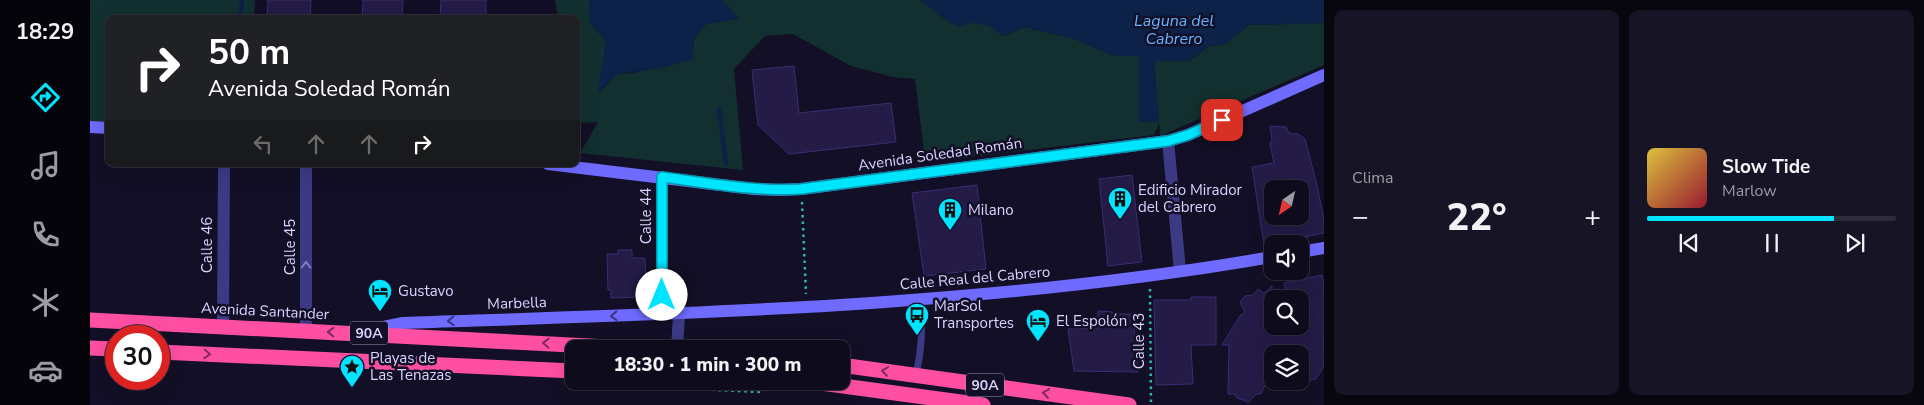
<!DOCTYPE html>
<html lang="es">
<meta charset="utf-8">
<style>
body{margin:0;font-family:"Nunito Sans",sans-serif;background:#171425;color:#f1f3f6;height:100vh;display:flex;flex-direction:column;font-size:19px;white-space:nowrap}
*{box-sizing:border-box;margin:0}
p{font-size:16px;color:#9b9ba3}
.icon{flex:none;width:28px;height:28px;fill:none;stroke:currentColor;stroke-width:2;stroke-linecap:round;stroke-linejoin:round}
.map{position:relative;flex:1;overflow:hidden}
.drawer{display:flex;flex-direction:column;gap:10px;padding:10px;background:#08060f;width:600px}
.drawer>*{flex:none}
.hud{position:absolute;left:15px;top:15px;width:475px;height:152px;border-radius:10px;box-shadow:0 5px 20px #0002,0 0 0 1px #2e2b3b;background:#202124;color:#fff;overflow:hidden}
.needle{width:32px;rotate:214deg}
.tools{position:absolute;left:1174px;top:180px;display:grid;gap:10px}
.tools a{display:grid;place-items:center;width:45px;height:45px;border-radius:10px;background:#0e0b1c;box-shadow:0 5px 20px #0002,0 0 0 1px #2e2b3b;font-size:25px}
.speed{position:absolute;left:15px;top:325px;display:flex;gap:10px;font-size:25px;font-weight:700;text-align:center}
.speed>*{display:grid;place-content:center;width:65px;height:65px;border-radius:50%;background:#0e0b1c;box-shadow:0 5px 20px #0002,0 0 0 1px #2e2b3b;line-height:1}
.speed .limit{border:8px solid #d22;background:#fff;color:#111}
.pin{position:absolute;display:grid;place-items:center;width:42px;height:42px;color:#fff;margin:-21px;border-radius:10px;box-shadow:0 2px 8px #0006}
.me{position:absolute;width:55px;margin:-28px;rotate:0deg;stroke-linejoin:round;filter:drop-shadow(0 0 4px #0008)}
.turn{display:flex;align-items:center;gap:18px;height:105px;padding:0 20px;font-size:22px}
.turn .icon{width:65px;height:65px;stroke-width:2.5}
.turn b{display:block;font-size:35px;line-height:42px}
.lanes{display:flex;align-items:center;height:48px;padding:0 20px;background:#0003;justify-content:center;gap:25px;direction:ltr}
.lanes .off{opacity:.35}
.big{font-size:38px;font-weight:800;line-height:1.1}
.drawer .tile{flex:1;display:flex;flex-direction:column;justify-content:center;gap:8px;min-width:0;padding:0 18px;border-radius:10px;background:#171425}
.song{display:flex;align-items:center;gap:15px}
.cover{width:60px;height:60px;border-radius:8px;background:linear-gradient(135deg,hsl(50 70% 55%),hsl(350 70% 35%))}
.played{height:5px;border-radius:2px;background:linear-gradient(90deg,#00e5ff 75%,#2e2b3b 75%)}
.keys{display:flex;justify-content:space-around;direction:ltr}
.heat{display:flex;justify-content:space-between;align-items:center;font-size:28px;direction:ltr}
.drawer .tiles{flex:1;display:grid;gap:10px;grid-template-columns:repeat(2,1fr)}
.trip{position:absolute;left:475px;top:340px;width:285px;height:50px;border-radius:10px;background:#0e0b1c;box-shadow:0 5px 20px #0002,0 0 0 1px #2e2b3b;font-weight:800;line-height:50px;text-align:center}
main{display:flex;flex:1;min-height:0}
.tabs{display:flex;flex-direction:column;width:90px;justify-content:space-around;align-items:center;background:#06040b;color:#9b9ba3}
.tabs .icon{width:35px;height:35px}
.tabs .active{color:#00e5ff}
.tabs b{font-size:22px;color:#f1f3f6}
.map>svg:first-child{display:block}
.green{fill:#12302f}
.water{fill:#0c2248}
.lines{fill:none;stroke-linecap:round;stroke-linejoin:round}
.stream{stroke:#0c2248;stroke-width:4.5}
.building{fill:#241b47;stroke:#3b2d73;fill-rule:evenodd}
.path{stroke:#2fb8b0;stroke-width:2.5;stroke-dasharray:2.5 4;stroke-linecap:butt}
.lane{stroke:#3d3a85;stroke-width:7}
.street{stroke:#3d3a85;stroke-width:12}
.secondary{stroke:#6f6bff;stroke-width:12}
.highway{stroke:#ff4fa3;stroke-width:15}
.oneway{stroke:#837fbc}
.oneway2{stroke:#38347d}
.oneway3{stroke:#7d2c5e}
.route-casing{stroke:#0095a6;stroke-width:12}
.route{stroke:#00e5ff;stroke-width:9}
.labels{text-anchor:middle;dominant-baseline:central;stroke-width:5;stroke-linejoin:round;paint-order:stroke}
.shield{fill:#130f26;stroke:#9e99be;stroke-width:1}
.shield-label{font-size:14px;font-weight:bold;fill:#d9d4ff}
.street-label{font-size:15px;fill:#d9d4ff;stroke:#130f26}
.poi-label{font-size:15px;fill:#d9d4ff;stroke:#130f26;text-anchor:start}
.water-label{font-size:16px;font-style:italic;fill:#62b6ff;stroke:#130f26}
</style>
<main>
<nav class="tabs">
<b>18:29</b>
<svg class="icon active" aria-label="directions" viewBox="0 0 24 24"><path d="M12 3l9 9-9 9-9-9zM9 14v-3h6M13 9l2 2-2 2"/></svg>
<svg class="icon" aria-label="music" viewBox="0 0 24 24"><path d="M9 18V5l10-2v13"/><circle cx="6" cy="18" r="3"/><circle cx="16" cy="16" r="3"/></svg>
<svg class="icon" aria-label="phone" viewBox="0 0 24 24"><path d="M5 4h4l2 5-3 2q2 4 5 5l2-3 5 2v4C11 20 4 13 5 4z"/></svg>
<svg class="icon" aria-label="climate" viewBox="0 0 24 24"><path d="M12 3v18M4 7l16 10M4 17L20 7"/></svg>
<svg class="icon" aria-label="car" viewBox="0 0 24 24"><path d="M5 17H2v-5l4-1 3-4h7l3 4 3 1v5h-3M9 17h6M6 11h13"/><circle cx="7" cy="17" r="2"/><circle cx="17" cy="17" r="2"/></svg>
</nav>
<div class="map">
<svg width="1234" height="405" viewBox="0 0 1234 405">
<rect width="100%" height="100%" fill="#130f26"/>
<path class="green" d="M0,0H165L164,19H19V122L0,121Z
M465,0H499L500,23L516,41L509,93L527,74L542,73L602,59L604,39L616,24L648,19L632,0H831L853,18L899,25L914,36L934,27L985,39L1024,56H1049L1050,122L1069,121L1064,61H1099L1119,46L1136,44L1158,25L1234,23V65L1070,136L1069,123L1064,135L863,159H835L825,79L803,77L761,66L703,34L675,36L644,69L653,170L490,153L508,122L486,123V19H468Z"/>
<path class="water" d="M499,0H632L649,19L616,24L604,39L603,59L572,68L527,74L508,93L516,41L500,23Z
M831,0H1234V23L1158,25L1136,44L1119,46L1098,61H1064L1069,121L1049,122V56H1024L985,39L934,27L914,36C898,24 888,19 868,27L853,18Z"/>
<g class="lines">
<path class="stream" d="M150,19L152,0
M629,109L636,164"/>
</g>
<path class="building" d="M178,0H221L220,19H177Z
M273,0H313L312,19H272Z
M351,0H396V19H350Z
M704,66L709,113L801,103L806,142L699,154L668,125L662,70Z
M1180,126L1196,127L1199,133L1208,134L1215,139L1227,185L1234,220V233L1174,245L1162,167L1184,163L1180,144L1182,140ZM1182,189H1210V216H1182Z
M1042,175L1052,262L1018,266L1009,179Z
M887,185L896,269L834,276L822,193Z
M528,250H542V258H555L557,297L521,298V290H518L517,254H528Z
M1232,275L1234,283V366L1226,379L1213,381L1210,354H1182V369L1171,394H1166L1159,402L1147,398L1145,394H1138L1139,345H1132L1150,316L1155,312L1150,302L1155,296L1163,295L1168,289L1174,293L1182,286V326H1210V299H1197L1194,283Z
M1101,297H1126V345H1101L1103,384L1066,385L1064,300H1101Z
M1008,311L1022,312L1023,314H1043L1048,372L984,371L978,329L1008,328Z"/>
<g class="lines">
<path class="path" d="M712,202L716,294
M1060,289L1061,405
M492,384L669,392V381"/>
<path class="lane" d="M826,375C832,350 833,325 830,300"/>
<path class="street" d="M1078,141L1090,271
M216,164V331
M572,314V177
M133,326L134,164
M587,349L589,314"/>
<path class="secondary" d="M0,127L19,128
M458,164L664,189L689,190L711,189L1078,141L1098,135L1234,75
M1210,252L1234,248
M274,331L313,323C604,313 895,307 1182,257"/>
<path class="highway" d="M0,320L557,349
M0,348L26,349
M69,352L484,371
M751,365L1039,405
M716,381L893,405"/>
</g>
<defs><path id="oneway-chevron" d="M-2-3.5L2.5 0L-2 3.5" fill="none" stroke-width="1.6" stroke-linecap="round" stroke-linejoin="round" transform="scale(1.25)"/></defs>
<use class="oneway" href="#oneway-chevron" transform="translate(216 265) rotate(-90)"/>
<g class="oneway2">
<use href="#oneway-chevron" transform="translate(524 316) rotate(178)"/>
<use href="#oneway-chevron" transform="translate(361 321) rotate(178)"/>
</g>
<g class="oneway3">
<use href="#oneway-chevron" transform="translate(241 332) rotate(-178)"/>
<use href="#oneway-chevron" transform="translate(456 343) rotate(-177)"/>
<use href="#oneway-chevron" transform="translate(117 354) rotate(3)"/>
<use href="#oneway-chevron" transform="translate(795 371) rotate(-172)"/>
<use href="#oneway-chevron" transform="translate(956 393) rotate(-172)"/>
</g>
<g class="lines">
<defs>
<path id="route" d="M572,295V177C619,183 665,192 711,189L1078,141L1098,135L1132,120"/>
</defs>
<use href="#route" class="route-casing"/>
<use href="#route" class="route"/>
</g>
<defs>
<symbol id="building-pin" viewBox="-11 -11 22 30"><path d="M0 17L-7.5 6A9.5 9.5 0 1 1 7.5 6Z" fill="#00e5ff" stroke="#130f26"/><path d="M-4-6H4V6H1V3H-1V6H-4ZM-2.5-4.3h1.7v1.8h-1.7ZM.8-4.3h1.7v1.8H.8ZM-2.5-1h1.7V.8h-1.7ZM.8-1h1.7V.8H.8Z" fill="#111"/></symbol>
<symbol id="hotel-pin" viewBox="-11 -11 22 30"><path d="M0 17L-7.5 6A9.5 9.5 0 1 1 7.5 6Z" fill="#00e5ff" stroke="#130f26"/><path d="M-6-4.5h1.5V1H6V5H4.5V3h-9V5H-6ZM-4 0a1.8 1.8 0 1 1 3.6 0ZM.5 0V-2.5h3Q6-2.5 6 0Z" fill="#111"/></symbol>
<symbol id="bus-pin" viewBox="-11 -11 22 30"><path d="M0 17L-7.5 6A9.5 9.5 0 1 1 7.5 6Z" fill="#00e5ff" stroke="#130f26"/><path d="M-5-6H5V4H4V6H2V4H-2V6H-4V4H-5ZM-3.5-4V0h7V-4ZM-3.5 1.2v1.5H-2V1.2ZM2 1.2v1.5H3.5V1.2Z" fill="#111"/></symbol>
<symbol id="sight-pin" viewBox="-11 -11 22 30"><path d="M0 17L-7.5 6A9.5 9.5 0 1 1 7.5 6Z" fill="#00e5ff" stroke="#130f26"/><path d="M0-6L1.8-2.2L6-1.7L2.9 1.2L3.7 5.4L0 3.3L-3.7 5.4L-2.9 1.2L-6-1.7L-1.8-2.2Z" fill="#111"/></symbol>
</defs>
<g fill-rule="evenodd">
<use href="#building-pin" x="1016" y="185" width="28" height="38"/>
<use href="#building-pin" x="846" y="196" width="28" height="38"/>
<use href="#hotel-pin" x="276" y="277" width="28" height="38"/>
<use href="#bus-pin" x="813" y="301" width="28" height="38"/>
<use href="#hotel-pin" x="934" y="307" width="28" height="38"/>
<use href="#sight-pin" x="248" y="353" width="28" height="38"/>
</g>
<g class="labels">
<g class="shield">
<rect x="260" y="321.5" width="38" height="23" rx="4"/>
<rect x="876" y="373.5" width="38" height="23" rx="4"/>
</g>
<g class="shield-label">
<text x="279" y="333">90A</text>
<text x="895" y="385">90A</text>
</g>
<g class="street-label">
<text transform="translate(850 154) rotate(-8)">Avenida Soledad Román</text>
<text transform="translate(556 216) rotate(-90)">Calle 44</text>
<text transform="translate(117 245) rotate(-90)">Calle 46</text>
<text transform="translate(200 247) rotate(-90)">Calle 45</text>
<text transform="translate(885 278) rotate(-5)">Calle Real del Cabrero</text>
<text transform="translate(427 303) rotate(-2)">Marbella</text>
<text transform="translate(175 311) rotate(3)">Avenida Santander</text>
<text transform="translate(1049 341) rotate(-90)">Calle 43</text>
</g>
<g class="poi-label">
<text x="1048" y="190">Edificio Mirador<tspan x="1048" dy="17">del Cabrero</tspan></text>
<text x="878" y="210">Milano</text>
<text x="308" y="291">Gustavo</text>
<text x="844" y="306">MarSol<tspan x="844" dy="17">Transportes</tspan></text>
<text x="966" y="321">El Espolón</text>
<text x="280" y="358">Playas de<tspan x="280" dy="17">Las Tenazas</tspan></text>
</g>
<g class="water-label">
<text x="1084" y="21">Laguna del<tspan x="1084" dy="18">Cabrero</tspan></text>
</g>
</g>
</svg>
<div class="tools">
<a><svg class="needle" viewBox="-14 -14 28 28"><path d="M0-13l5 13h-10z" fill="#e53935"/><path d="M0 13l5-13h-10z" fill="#9b9ba3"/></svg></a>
<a><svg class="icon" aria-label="sound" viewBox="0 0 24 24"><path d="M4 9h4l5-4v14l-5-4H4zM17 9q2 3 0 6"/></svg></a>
<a><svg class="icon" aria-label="search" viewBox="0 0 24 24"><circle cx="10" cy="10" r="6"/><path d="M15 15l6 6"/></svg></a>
<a><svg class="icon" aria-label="layers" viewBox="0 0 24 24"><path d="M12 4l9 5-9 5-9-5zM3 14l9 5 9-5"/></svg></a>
</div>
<div class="speed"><div class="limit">30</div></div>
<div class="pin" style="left:1132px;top:120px;background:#d93025"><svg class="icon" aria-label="arrive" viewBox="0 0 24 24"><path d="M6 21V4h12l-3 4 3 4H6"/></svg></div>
<svg class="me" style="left:572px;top:295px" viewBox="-20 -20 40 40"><circle r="19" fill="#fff"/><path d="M0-13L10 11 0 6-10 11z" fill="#00e5ff"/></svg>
<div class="trip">18:30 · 1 min · 300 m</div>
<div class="hud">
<div class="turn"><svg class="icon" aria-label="right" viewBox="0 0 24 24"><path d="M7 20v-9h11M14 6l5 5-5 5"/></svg><div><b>50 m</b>Avenida Soledad Román</div></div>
<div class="lanes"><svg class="icon off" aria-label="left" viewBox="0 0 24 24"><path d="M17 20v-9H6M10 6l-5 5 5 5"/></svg><svg class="icon off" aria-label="ahead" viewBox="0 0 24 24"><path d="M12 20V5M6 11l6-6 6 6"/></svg><svg class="icon off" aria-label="ahead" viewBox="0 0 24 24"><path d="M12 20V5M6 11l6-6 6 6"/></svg><svg class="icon" aria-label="right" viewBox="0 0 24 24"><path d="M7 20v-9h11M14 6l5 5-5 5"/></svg></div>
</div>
</div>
<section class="drawer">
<div class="tiles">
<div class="tile"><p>Clima</p>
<div class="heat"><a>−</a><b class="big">22°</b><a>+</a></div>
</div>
<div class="tile">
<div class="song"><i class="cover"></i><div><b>Slow Tide</b><p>Marlow</p></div></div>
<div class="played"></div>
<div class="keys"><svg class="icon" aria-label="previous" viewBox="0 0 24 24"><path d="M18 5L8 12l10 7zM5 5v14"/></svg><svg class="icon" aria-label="pause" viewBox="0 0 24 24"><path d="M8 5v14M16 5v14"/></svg><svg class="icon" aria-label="next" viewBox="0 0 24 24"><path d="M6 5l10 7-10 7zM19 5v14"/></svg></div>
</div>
</div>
</section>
</main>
